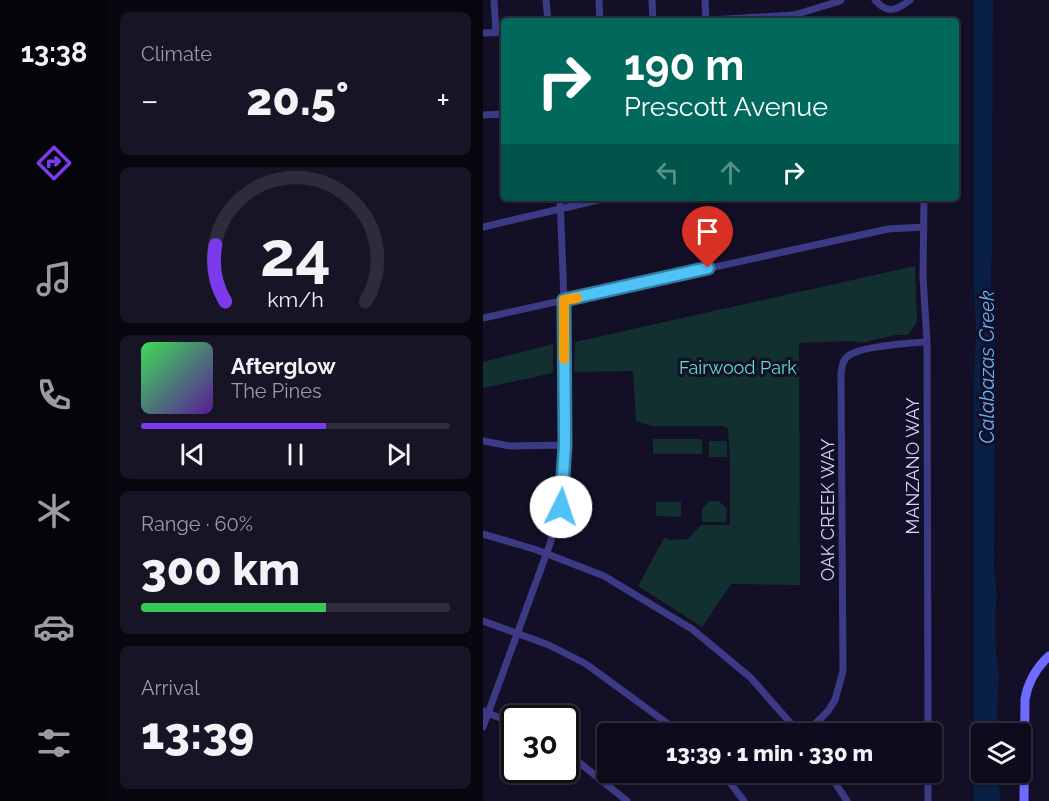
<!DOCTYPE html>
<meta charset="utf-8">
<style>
body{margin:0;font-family:Raleway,sans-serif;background:#171425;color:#f1f3f6;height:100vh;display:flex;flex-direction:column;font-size:22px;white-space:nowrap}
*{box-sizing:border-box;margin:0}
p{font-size:20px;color:#9b9ba3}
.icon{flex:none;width:33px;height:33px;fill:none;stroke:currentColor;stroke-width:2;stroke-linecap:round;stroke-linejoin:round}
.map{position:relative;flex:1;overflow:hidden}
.details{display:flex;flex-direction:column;gap:12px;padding:12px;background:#08060f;width:375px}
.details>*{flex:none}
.banner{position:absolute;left:18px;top:18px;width:458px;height:183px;border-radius:6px;box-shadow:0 2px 4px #0004,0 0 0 2px #2e2b3b;background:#00695c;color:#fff;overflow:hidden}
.controls{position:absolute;left:488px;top:723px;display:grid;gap:12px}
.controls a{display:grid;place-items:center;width:60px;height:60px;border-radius:6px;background:#0e0b1c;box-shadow:0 2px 4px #0004,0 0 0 2px #2e2b3b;font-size:30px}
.speed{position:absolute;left:18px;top:705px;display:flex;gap:12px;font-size:30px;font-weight:700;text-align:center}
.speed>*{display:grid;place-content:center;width:78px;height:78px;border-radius:50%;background:#0e0b1c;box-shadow:0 2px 4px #0004,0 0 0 2px #2e2b3b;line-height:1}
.speed .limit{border:3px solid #111;border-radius:9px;background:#fff;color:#111}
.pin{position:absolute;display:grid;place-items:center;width:51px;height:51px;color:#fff;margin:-62px -26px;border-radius:50% 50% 50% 0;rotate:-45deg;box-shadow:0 0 6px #0007}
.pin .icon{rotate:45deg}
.me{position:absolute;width:66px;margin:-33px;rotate:4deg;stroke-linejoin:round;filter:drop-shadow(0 0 4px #0008)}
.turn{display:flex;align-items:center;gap:21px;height:126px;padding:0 24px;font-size:27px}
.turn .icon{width:78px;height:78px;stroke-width:2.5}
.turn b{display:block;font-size:42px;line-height:51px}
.lanes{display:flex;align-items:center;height:57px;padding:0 24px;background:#0003;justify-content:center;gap:30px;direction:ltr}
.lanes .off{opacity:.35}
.big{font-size:45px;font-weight:800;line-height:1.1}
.details .widget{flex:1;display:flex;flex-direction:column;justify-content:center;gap:9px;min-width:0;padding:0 21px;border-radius:9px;background:#171425}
.details .dial{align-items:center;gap:0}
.dial svg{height:156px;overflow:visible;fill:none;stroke:#2e2b3b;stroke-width:7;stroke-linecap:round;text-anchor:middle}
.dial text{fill:#f1f3f6;stroke:none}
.song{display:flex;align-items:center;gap:18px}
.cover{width:72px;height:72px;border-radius:9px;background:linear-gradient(135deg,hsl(130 70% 55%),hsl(270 70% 35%))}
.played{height:6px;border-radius:3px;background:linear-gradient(90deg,#7c3aed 60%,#2e2b3b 60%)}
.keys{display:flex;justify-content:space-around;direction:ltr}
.heat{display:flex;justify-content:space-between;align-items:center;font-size:33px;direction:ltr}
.charge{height:9px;border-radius:4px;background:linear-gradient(90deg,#34c759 60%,#2e2b3b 0)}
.trip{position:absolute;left:114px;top:723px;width:345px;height:60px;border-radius:6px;background:#0e0b1c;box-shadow:0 2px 4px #0004,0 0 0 2px #2e2b3b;font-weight:800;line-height:60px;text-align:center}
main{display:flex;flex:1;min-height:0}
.menu{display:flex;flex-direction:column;width:108px;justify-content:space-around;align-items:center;background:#06040b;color:#9b9ba3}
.menu .icon{width:42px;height:42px}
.menu .current{color:#7c3aed}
.menu b{font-size:27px;color:#f1f3f6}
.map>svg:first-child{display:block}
.green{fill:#12302f}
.water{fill:#0a1f44}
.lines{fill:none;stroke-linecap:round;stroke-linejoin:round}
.street{stroke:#3d3a85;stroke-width:7}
.secondary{stroke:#6f6bff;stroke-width:9}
.route-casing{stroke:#337fa1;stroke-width:15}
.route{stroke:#4fc3f7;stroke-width:10}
.slow{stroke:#f59e0b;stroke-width:10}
.labels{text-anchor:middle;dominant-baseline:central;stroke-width:6;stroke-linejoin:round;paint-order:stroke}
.park-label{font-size:18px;fill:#5fe0c0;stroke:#130f26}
.street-label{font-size:18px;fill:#d9d4ff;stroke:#130f26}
.water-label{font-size:20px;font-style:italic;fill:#62b6ff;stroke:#130f26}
</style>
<main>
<nav class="menu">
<b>13:38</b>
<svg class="icon current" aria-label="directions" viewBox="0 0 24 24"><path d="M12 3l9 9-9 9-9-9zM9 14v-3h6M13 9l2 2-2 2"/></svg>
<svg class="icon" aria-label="music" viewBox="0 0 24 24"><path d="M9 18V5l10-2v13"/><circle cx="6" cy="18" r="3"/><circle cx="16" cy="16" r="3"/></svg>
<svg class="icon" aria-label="phone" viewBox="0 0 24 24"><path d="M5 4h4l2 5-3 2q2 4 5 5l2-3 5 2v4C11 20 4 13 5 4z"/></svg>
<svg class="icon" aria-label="climate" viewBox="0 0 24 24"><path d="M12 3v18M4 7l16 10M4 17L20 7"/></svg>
<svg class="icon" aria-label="car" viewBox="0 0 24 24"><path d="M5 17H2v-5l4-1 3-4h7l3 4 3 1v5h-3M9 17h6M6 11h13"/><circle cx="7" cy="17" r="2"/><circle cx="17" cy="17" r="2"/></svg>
<svg class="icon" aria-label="filters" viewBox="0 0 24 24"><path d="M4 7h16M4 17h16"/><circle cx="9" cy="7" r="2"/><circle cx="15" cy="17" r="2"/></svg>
</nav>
<section class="details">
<div class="widget"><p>Climate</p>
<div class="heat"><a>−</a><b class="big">20.5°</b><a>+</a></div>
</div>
<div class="widget dial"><svg viewBox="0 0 100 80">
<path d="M14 69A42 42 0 1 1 86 69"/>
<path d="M14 69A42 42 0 0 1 9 40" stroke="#7c3aed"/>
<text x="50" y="56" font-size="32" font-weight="700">24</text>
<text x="50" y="72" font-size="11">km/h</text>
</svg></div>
<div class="widget">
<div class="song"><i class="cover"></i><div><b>Afterglow</b><p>The Pines</p></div></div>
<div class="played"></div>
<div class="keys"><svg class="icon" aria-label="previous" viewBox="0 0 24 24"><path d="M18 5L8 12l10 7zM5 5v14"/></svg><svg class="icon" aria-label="pause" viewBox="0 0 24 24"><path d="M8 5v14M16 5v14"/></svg><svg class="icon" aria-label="next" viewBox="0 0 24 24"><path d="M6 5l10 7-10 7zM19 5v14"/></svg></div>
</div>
<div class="widget"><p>Range · 60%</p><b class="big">300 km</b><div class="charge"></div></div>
<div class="widget"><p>Arrival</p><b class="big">13:39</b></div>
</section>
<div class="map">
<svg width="566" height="801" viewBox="0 0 566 801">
<rect width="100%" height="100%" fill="#130f26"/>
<path class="green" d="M432,266L434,322L425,335H412L378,343L369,341L316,343L317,585L248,584L219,627L155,586L181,538H184L185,540L205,539L218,525H247V464L245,428L241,426H169L153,421L150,371L91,372L92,342Z
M70,344V373L0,388V362Z
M170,439H219V454H170Z
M226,441H244V457H226Z
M226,501H236L244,509L243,522H219V509Z
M173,502H198V517L173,516Z"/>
<path class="water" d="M491,0H510L509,243L507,309L512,355L511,568L514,594L512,618L513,655L516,671L513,733L498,734V772L512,773L518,794L516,801H491V382L493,330L491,288Z"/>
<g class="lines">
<path class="street" d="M11,0L13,33
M63,0L65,21
M116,0L117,21
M169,0L170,21
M222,0L223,20
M392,0C404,14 413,11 427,0
M209,21L311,15L354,2L358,0
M0,33L21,32
M0,115L21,114
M441,198L440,277L444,342L445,734
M0,227L124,198
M0,318L405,229L441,227
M0,441L27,446L82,445
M0,534L54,550L121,576L209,629L268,678L317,734
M0,621L66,645L103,664L199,734
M0,711L32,724
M0,727L67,544L79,497L82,445L81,300L77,198
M322,734L345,711L352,700L360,671L358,374C359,368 359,361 364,357C375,346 428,343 444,342
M82,751L144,801
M239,772L261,801
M345,772L364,801
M445,772V801"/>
<path class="secondary" d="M541,801L542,699C545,682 553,668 566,656"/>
</g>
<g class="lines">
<defs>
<path id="route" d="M78,507L82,445L81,300L225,268"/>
</defs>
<use href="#route" class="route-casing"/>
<use href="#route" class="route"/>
<path class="slow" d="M81,359V300L94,298"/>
</g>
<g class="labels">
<g class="park-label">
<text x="255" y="367">Fairwood Park</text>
</g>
<g class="street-label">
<text transform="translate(429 466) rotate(-90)">MANZANO WAY</text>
<text transform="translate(344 510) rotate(-90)">OAK CREEK WAY</text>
</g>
<g class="water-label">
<text transform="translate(504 367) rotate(-90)">Calabazas Creek</text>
</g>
</g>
</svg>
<div class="controls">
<a><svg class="icon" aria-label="layers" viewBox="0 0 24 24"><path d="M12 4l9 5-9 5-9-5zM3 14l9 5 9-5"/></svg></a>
</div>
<div class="speed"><div class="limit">30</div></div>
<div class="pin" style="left:225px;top:268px;background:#d93025"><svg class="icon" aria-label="arrive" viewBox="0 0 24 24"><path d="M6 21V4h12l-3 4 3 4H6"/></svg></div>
<svg class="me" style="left:78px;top:507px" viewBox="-20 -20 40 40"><circle r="19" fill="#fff"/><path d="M0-13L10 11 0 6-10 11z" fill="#4fc3f7"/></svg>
<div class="trip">13:39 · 1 min · 330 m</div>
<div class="banner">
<div class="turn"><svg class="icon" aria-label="right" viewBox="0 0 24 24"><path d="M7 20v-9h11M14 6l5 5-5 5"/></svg><div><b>190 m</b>Prescott Avenue</div></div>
<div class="lanes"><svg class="icon off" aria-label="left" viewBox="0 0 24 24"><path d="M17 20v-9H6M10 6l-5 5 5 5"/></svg><svg class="icon off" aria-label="ahead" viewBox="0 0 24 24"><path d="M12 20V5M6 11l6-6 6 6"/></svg><svg class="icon" aria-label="right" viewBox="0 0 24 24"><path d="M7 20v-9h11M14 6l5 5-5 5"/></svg></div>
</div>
</div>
</main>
